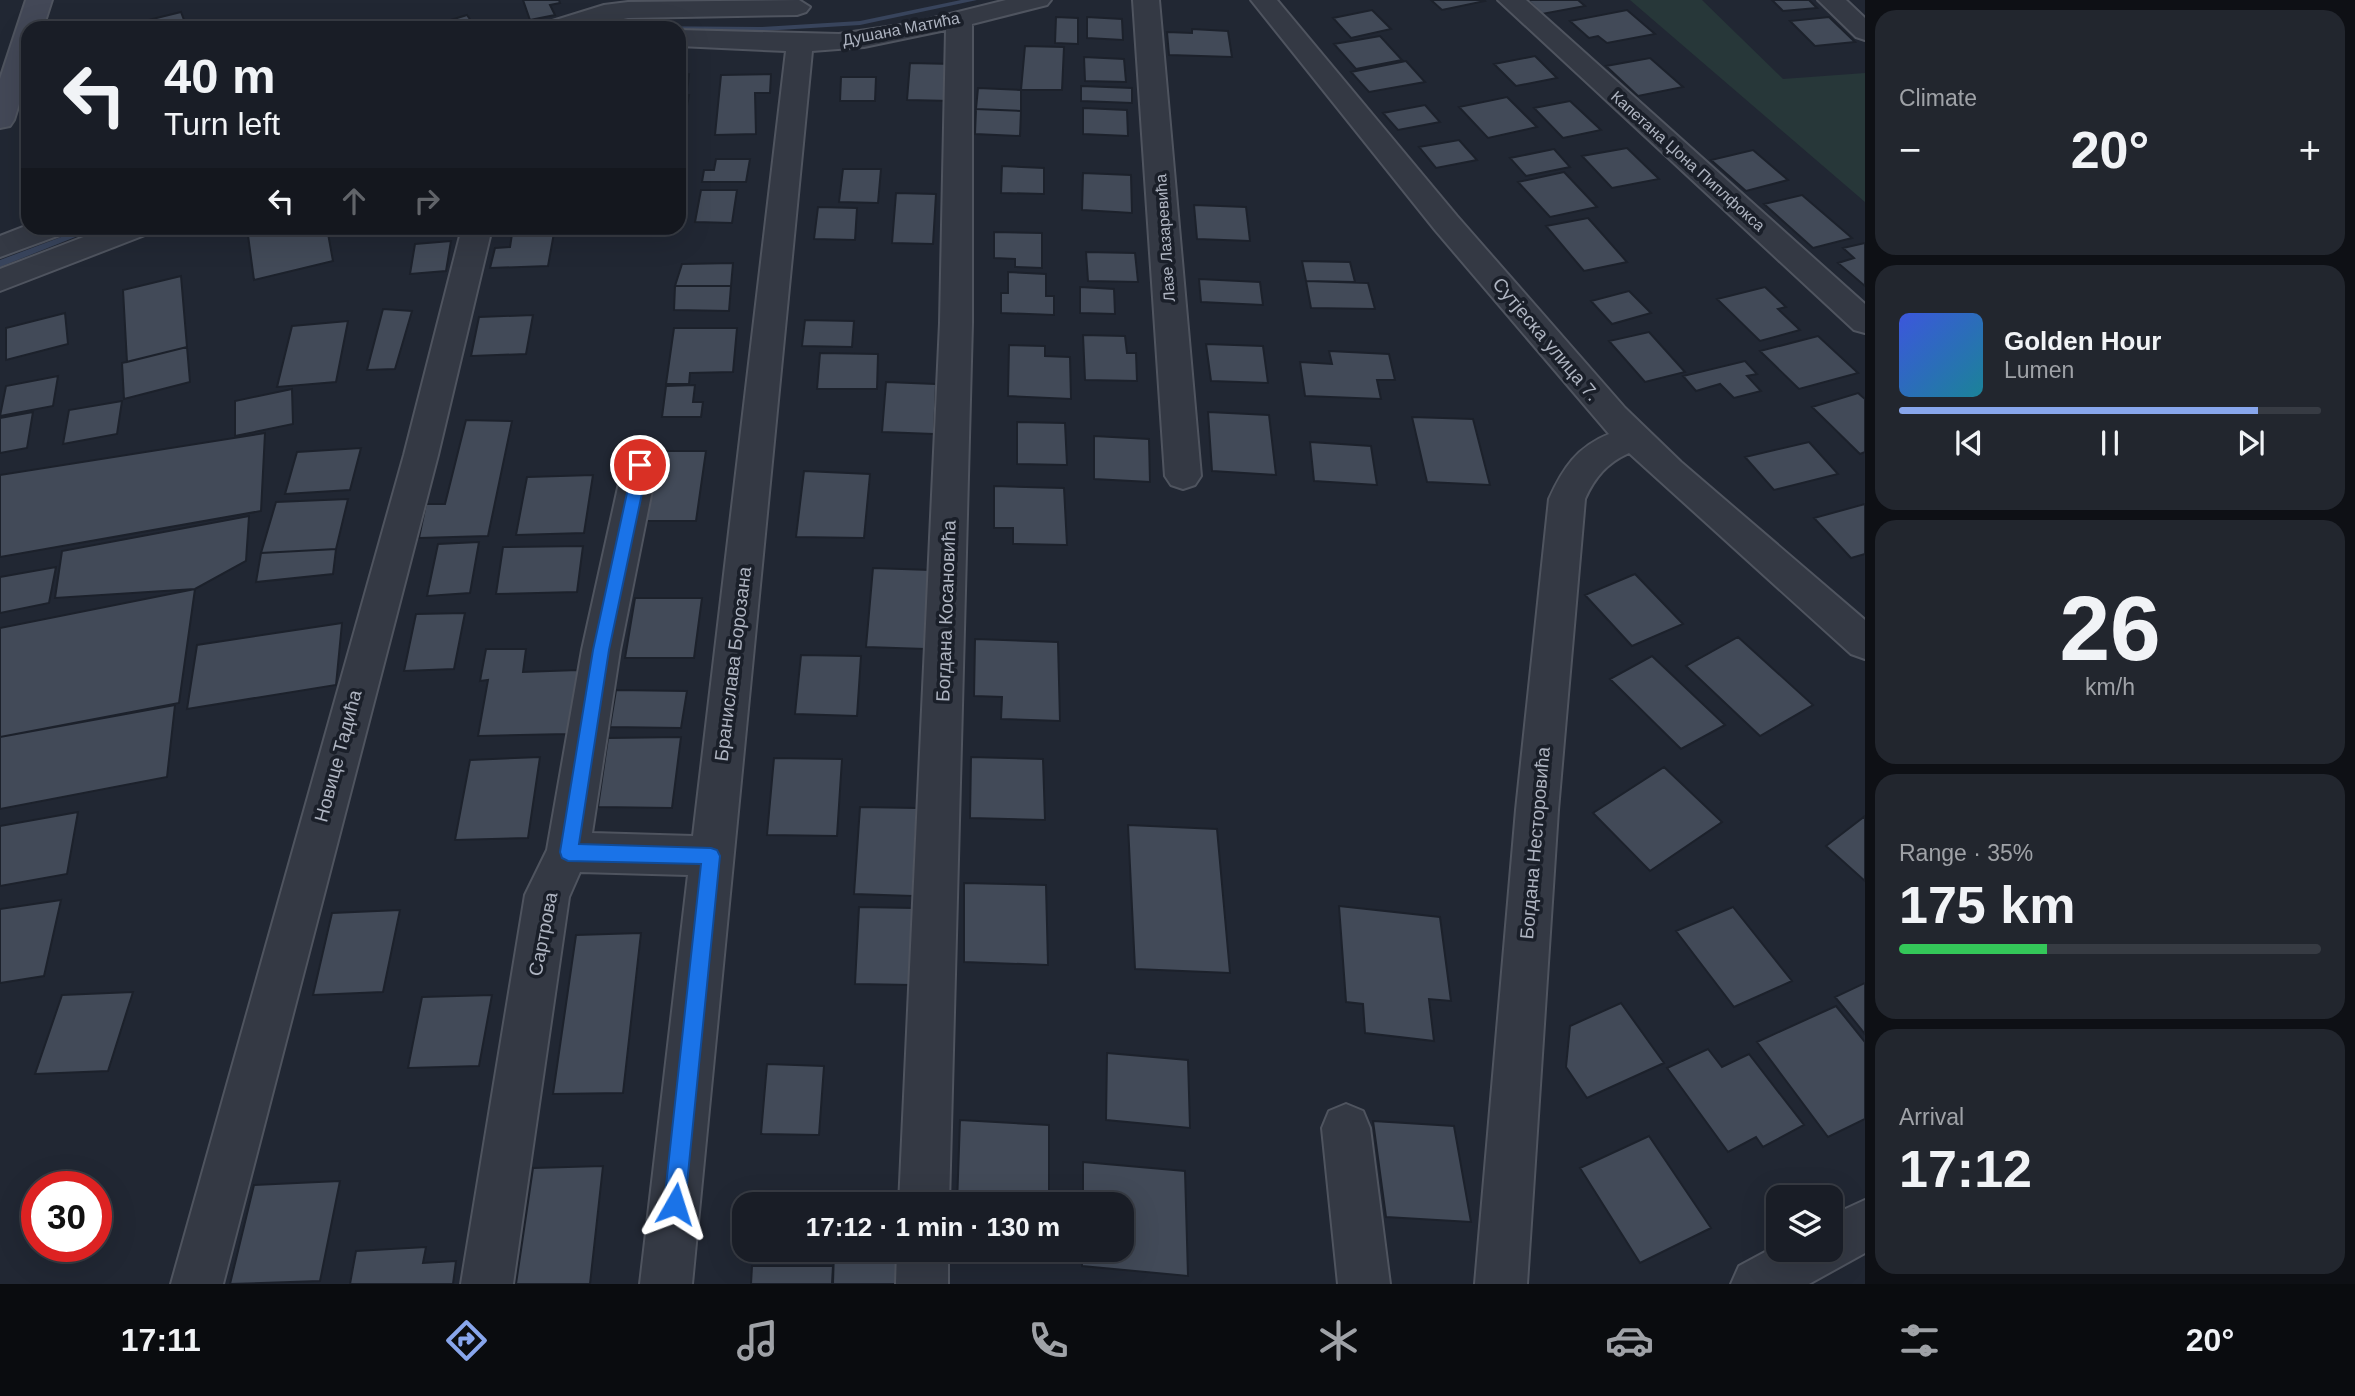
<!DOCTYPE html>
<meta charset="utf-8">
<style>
body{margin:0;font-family:Arial,sans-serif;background:#22262e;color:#f1f3f6;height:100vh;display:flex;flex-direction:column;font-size:26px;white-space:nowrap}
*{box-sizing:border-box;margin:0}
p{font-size:23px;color:#9fa2a7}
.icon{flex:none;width:38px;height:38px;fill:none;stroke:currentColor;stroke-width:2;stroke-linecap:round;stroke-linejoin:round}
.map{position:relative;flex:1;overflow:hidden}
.drawer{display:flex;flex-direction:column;gap:10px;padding:10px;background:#0e1015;width:490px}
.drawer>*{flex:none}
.guide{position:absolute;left:21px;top:21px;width:665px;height:214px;border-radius:21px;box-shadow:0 7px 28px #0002,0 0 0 2px #373b43;background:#191d26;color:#f1f3f6;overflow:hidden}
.fabs{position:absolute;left:1766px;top:1185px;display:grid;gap:14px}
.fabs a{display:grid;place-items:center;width:77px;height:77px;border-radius:14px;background:#191d26;box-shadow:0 7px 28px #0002,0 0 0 2px #373b43;font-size:35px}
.speed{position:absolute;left:21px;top:1171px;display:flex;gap:14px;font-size:35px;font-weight:700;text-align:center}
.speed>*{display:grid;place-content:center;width:91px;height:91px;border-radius:50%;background:#191d26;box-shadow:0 7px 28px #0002,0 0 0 2px #373b43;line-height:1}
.speed .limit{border:10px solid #d22;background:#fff;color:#111}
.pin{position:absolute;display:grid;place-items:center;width:60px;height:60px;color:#fff;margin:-30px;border:4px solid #fff;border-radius:50%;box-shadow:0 2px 7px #0007}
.me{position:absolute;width:77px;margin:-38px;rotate:6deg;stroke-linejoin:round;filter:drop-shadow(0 0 5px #0008)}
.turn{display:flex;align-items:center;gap:24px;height:147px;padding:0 28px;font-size:32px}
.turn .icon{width:91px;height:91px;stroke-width:2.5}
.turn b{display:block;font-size:49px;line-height:60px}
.lanes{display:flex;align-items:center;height:66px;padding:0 28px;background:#0003;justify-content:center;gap:35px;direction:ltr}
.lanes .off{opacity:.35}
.big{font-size:52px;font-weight:600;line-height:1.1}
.drawer .card{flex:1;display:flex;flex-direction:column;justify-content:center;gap:10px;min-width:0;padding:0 24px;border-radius:21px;background:#22262e}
.drawer .dial{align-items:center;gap:0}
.dial b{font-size:91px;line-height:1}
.song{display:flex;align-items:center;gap:21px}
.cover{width:84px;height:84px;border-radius:10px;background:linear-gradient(135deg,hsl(230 70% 55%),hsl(190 70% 35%))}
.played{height:7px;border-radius:4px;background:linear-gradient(90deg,#88a6ec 85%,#373b43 85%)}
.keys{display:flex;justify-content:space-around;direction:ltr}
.heat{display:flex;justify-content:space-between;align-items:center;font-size:38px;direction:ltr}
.charge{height:10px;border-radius:5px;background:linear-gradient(90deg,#34c759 35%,#373b43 0)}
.trip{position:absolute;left:732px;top:1192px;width:402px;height:70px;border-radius:21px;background:#191d26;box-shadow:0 7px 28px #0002,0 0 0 2px #373b43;font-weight:600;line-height:70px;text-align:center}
.menu{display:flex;height:112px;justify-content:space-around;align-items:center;background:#0a0c0f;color:#9fa2a7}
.menu .icon{width:49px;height:49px}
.menu .selected{color:#88a6ec}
.menu b{font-size:32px;color:#f1f3f6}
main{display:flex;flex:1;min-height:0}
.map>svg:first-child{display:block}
.green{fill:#273739}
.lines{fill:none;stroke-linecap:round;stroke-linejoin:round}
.stream{fill:#38445c;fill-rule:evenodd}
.building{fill:#424a58;stroke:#1c212b;stroke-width:2}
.street-casing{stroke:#4f545f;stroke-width:4}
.secondary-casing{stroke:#4f545f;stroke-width:4}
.street{fill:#343944;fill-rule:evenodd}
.secondary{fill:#434857;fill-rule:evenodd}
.route{fill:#1a73e8;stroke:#114b97;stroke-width:2}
.labels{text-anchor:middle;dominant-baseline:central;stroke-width:7;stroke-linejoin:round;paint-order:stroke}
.far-street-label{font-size:16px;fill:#aeb4c1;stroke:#1a1f29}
.street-label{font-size:19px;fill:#aeb4c1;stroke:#1a1f29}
</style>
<main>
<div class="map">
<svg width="1865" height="1284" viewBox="0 0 1865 1284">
<rect width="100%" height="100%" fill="#212733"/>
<path class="green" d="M1630,0H1702L1783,79L1865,73V202Z"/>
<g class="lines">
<path class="stream" d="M961,0H977L860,25L762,31L626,28L630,26L762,27L860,21Z
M85,228H98L0,267V260Z"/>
</g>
<path class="building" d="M523,0H559L560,3L550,5L555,15L530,20Z
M1431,0H1484L1485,1L1442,10Z
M1528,0H1578L1585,6L1542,14Z
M1772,0H1809L1817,8L1783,11Z
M1372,10L1391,29L1351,38L1333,18Z
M1627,10L1655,34L1607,43L1598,36L1589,38L1570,21Z
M181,12L187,28H116Z
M467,15L476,28H449L444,22Z
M1056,17L1078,18V44L1055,43Z
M1087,17L1122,19L1123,40L1087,38Z
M1829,17L1855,42L1815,46L1790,21Z
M1192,29L1228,31L1232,57L1169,55L1167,32L1192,33Z
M1380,36L1402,60L1356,69L1334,44Z
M1025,46L1064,47L1062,90H1021Z
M1535,56L1557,78L1516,86L1494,64Z
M1084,57L1124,59L1126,82L1085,81Z
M1650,58L1683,87L1638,96L1606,66Z
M1406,61L1425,82L1369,92L1351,72Z
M910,63L953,64L951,101L907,100Z
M679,74H689L687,92H679Z
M771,74L770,93H755L756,134L715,135L721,75Z
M841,77H876L875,101H840Z
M1081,86L1132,88V103L1081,101Z
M978,88L1021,90V111L976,109Z
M679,95H689L685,116H679Z
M1507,97L1537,127L1488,138L1459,107Z
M1570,101L1601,130L1563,138L1534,108Z
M1425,105L1440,122L1398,130L1383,113Z
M1083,108L1127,110L1128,136L1083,134Z
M976,109L1021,111L1020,136L975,134Z
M1459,140L1477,160L1436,168L1419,147Z
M1627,148L1659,179L1612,188L1582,156Z
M1554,149L1570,167L1526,176L1510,158Z
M1753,150L1788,180L1746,191L1711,160Z
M716,159H750L746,182H702L704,170H714Z
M1002,166L1044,168V194L1001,193Z
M843,169H881L878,203L839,202Z
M1564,172L1597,207L1550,217L1518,182Z
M1083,173L1131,175L1132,213L1082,210Z
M701,190H737L732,223L695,222Z
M896,193L936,194L933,244L892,243Z
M1802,195L1852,238L1813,248L1764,204Z
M1194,205L1246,207L1250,241L1197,239Z
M818,207L857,208L855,240L814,239Z
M1588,218L1627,262L1584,271L1546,226Z
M247,228H327L333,261L254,280Z
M994,232L1042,233V268L1015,267V259L994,258Z
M554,233L548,266L490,268L495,248L510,247L512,234Z
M451,241L446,271L410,274L415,244Z
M1865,243V286L1838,263L1854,258L1843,248Z
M1086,252L1135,253L1138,282L1088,281Z
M1302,261L1350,262L1355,282L1306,281Z
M733,263L731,286H675L682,264Z
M1008,272L1046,274V296H1054V315L1001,313V293H1008Z
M181,276L187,347L127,362L123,290Z
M1199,279L1260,282L1263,305L1201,302Z
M1306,281L1368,283L1375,309L1311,308Z
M675,286H731L729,311L674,310Z
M1080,287L1114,289L1115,314L1080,313Z
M1765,287L1786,307L1778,309L1800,330L1760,341L1717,299Z
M1629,291L1651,313L1612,324L1591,301Z
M383,309L412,311L395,369L367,370Z
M65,313L68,344L6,360V328Z
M533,315L526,354L471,356L479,317Z
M805,320L854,321L852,347L802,346Z
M348,321L336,382L277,387L292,326Z
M674,328H737L733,372L690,373L689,384H666Z
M1649,332L1685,372L1645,382L1609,341Z
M1083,335L1125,336L1127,353H1136L1137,381L1085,380Z
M1818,336L1858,373L1799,389L1760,351Z
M1206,344L1263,346L1268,383L1211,381Z
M1009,345L1045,346V356L1070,357L1071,399L1008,396Z
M187,347L190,382L124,399L122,363Z
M1329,351L1389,354L1395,380H1377L1381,399L1305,396L1300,362L1332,364Z
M820,353L878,354L877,389H817Z
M1745,361L1757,374L1747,376L1761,391L1734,398L1720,384L1696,391L1683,376Z
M58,376L53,406L0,416L6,386Z
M886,382L936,384L934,434L882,432Z
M695,385L693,402H703L701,417H662L666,386Z
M292,389L293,424L235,436V401Z
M1858,393L1865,399V452L1860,454L1812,407Z
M122,401L117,434L63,444L69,410Z
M33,412L27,448L0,453V418Z
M1208,412L1269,415L1276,475L1212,471Z
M1412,417L1473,419L1490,485L1427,482Z
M466,420L512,421L488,536L419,538L426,504H445Z
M1017,422L1065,423L1067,465L1017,464Z
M265,433L261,511L0,557V475Z
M1094,436L1149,439L1150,482L1094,479Z
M1310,442L1371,446L1377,485L1314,481Z
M1809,442L1838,474L1774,490L1745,457Z
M361,448L350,490L285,494L297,452Z
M653,451H706L696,521H642Z
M804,471L870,474L864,538L796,537Z
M593,475L584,533L516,535L527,477Z
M994,486L1064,488L1067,545L1013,544V528H994Z
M348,499L336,549L261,553L276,502Z
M1865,504V554L1851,558L1814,518Z
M249,516L246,561L195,589L55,598L62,551Z
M479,542L470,593L427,596L438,544Z
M583,546L577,592L496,594L503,547Z
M336,549L333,574L256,582L261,553Z
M56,567L49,603L0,613V577Z
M873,568L931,570L926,649L866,647Z
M1635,574L1683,624L1632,646L1585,595Z
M195,589L179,703L0,737V628Z
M635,598H702L694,658H625Z
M465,613L454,669L404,671L416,614Z
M342,623L336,685L187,709L197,645Z
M1738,637L1813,705L1760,736L1686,666Z
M975,639L1058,642L1060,721L1001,719L1002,697L974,696Z
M486,649H526L523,672L578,670L568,734L478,736L488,680L480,681Z
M801,655L861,656L857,716L795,714Z
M1652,656L1725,725L1681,749L1610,679Z
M616,690L687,691L681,728L610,727Z
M175,705L167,777L0,809V737Z
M681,737L672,808L598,807L608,738Z
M540,757L528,838L455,840L470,760Z
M971,757L1043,759L1045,820L970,818Z
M774,758L842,759L837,836L767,835Z
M1664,767L1722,822L1650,871L1593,813Z
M860,807L917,808L913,896L854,894Z
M78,812L67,874L0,886V826Z
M1865,816V881L1826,846Z
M1128,825L1217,829L1230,973L1135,969Z
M964,883L1046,885L1048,965L964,962Z
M61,900L44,976L0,983V909Z
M1339,906L1440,917L1451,1001L1429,999L1434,1041L1365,1033L1363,1004L1346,1002Z
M859,907L914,908L912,985L855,984Z
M1733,907L1792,981L1734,1007L1676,931Z
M400,910L383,992L313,995L332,913Z
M641,933L623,1093L553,1094L576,935Z
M1865,983V1034L1835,997Z
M133,992L108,1071L35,1074L62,995Z
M492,995L479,1066L408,1068L422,997Z
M1621,1003L1664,1063L1587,1098L1566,1067L1570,1026Z
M1836,1006L1865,1042V1119L1828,1137L1757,1042Z
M1708,1049L1722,1067L1749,1054L1804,1125L1763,1147L1756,1137L1728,1152L1667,1068Z
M1107,1053L1188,1060L1190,1128L1106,1120Z
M767,1064L824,1066L819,1135L761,1134Z
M960,1120L1049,1125V1204H957Z
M1373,1121L1454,1126L1471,1222L1386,1217Z
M1649,1136L1711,1228L1640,1263L1580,1168Z
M1083,1162L1185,1171L1188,1276L1082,1266V1250H1122V1204H1083Z
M603,1166L590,1284H516L533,1168Z
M340,1181L320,1281L230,1284L254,1185Z
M426,1247L423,1263L456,1261L453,1284H350L356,1251Z
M834,1250H898V1284H833Z
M752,1266H833L832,1284H751Z"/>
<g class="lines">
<defs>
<path id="street" d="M799,0L810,7L806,12L797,15L628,18L582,28H542L546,23L604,5L628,2Z
M1006,0H1051L1047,5L972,24V323L949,1204H899L940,323L946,30L864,47L812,51L692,1284H640L688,875L580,872L569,897L513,1284H461L525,895L547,850L582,650L623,465L628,456L640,452L652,456L657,465L620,650L592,833L693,836L786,51L679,46V30L839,34L914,23Z
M1133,0H1159L1201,476L1195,485L1183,489L1171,485L1165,476Z
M1251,0H1277L1457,216L1625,408L1681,462L1865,620V659L1851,654L1629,453C1607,463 1595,477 1585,499L1558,810L1527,1284H1475L1516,810L1549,499C1563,468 1577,447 1609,434L1435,230Z
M1498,0H1526L1865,304V333L1854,330Z
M1818,0H1846L1865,18V40L1856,37Z
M28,225L64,228L60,235L0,257V236Z
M107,228H149L145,235L0,291V269Z
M462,228H492L438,455L223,1284H171L404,455Z
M1346,1104L1363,1111L1370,1128L1390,1284H1338L1322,1128L1329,1111Z
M1865,1200V1253L1809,1284H1731L1739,1266L1778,1245V1250H1830V1216Z
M897,1250H948V1284H896Z"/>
<path id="secondary" d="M26,0H52L43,28H28V75L14,120L10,126L0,128V79Z"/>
</defs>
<use href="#street" class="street-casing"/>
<use href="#secondary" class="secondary-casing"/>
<use href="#street" class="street"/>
<use href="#secondary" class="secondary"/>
</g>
<path class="route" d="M640,460L648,465L609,650L579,844L711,848L717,850L720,856L685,1204L682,1211L675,1214L667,1211L664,1204L701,864L568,861L562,858L560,852L593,650L633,465Z"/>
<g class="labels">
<g class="far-street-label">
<text transform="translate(901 29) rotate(-11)">Душана Матића</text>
<text transform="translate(1688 161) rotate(42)">Капетана Џона Пиплфокса</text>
<text transform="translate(1165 238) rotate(-94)">Лазе Лазаревића</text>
</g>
<g class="street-label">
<text transform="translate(1546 339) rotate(50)">Сутјеска улица 7.</text>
<text transform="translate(946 611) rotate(-88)">Богдана Косановића</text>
<text transform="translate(733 664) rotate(-83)">Бранислава Борозана</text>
<text transform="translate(338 756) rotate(-75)">Новице Тадића</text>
<text transform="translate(1535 843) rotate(-85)">Богдана Несторовића</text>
<text transform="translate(543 934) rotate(-79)">Сартрова</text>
</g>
</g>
</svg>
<div class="fabs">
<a><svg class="icon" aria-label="layers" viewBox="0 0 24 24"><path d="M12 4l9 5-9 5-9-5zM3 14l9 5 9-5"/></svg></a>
</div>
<div class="speed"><div class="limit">30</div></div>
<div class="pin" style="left:640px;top:465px;background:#d93025"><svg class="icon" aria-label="arrive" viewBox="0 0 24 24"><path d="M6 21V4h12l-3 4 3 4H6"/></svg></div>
<svg class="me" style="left:675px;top:1204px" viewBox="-20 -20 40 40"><path d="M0-17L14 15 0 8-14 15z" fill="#1a73e8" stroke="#fff" stroke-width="4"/></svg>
<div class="trip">17:12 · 1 min · 130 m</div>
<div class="guide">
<div class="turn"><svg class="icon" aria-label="left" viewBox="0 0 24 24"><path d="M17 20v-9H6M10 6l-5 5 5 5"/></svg><div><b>40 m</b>Turn left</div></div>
<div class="lanes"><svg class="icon" aria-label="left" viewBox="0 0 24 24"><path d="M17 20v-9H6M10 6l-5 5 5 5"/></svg><svg class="icon off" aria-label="ahead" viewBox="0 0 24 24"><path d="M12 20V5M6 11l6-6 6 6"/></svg><svg class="icon off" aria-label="right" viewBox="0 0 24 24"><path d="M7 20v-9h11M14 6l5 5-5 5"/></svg></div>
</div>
</div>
<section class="drawer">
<div class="card"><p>Climate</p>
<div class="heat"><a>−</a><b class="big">20°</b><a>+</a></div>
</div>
<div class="card">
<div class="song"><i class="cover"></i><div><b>Golden Hour</b><p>Lumen</p></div></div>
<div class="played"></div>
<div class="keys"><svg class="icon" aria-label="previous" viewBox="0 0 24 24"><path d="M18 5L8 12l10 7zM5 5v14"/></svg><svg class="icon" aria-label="pause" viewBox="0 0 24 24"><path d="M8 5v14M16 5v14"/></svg><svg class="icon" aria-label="next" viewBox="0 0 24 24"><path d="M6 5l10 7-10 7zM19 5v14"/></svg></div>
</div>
<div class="card dial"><b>26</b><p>km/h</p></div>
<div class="card"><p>Range · 35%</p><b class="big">175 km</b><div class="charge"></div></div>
<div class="card"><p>Arrival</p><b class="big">17:12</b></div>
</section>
</main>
<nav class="menu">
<b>17:11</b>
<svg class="icon selected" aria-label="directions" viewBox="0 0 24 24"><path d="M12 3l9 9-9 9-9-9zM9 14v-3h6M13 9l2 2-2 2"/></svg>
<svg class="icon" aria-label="music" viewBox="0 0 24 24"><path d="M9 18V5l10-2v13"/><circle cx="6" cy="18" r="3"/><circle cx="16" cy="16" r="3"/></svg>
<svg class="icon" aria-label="phone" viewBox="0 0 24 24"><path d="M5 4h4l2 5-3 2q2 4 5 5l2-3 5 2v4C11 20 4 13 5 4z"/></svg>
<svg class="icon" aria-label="climate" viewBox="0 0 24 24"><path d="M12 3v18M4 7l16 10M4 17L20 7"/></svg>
<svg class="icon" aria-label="car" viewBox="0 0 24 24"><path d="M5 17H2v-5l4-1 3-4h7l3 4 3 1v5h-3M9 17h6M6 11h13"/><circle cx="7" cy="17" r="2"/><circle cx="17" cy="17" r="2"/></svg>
<svg class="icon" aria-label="filters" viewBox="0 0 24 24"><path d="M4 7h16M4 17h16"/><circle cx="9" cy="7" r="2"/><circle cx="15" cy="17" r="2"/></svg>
<b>20°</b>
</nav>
